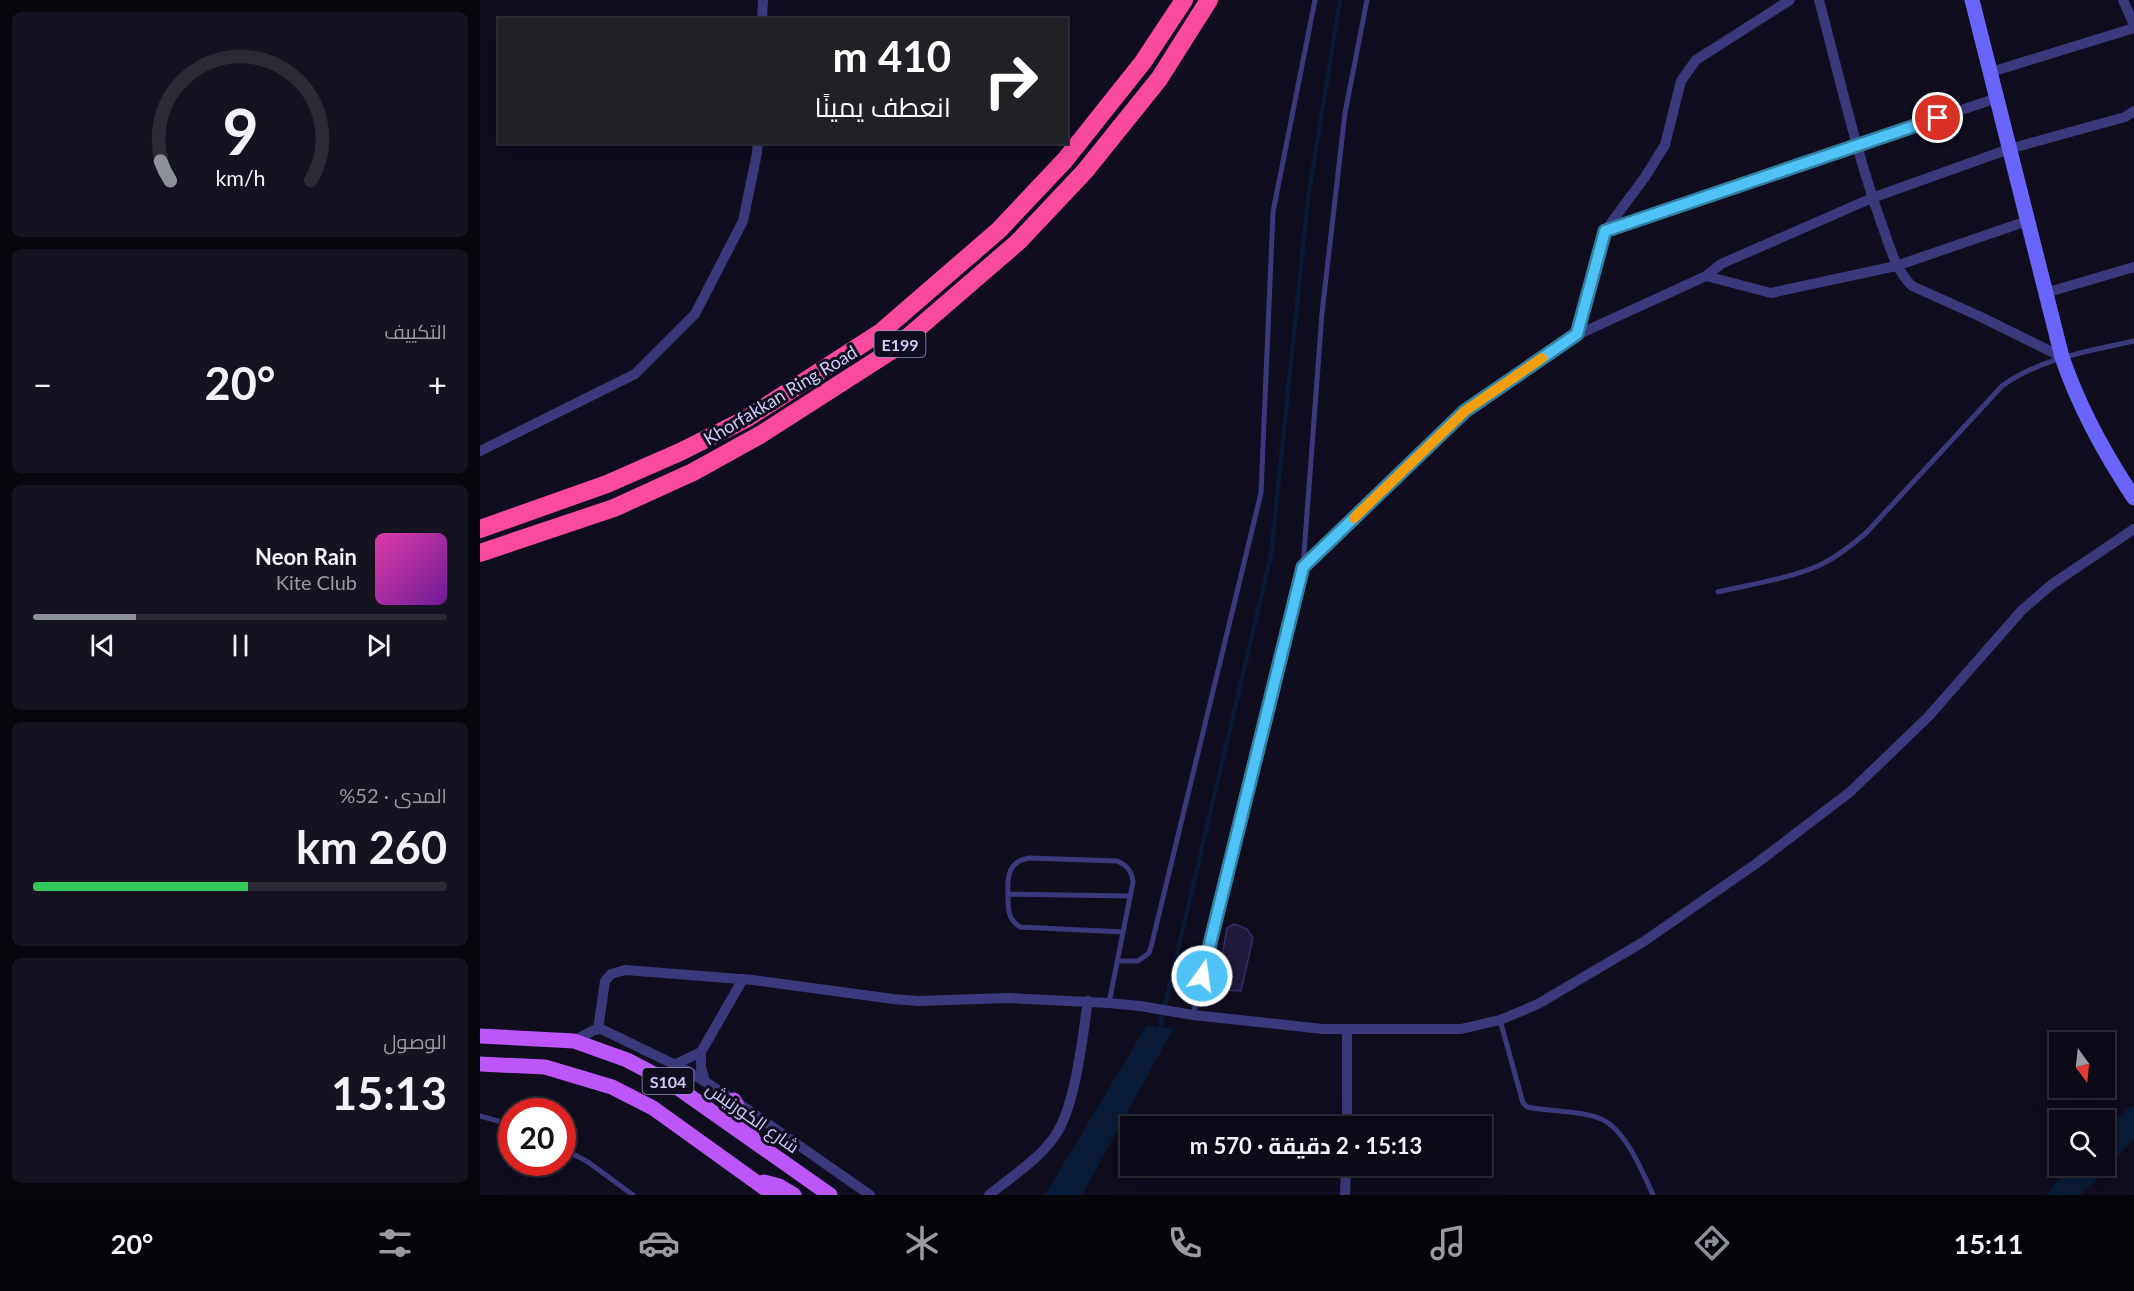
<!DOCTYPE html>
<html lang="ar">
<meta charset="utf-8">
<style>
body{margin:0;font-family:Lato,Cairo,sans-serif;background:#14131f;color:#f1f3f6;direction:rtl;height:100vh;display:flex;flex-direction:column;font-size:22px;white-space:nowrap}
*{box-sizing:border-box;margin:0}
p{font-size:20px;color:#9a9aa1}
.icon{flex:none;width:33px;height:33px;fill:none;stroke:currentColor;stroke-width:2;stroke-linecap:round;stroke-linejoin:round}
.map{position:relative;flex:1;overflow:hidden;direction:ltr}
.sheet{display:flex;flex-direction:column;gap:12px;padding:12px;background:#06060c;width:480px}
.sheet>*{flex:none}
.guide{position:absolute;left:18px;top:18px;width:570px;height:126px;border-radius:0px;box-shadow:0 6px 24px #0002,0 0 0 2px #2b2b35;direction:rtl;background:#202124;color:#fff;overflow:hidden}
.needle{width:39px;rotate:165deg}
.tools{position:absolute;left:1569px;top:1032px;display:grid;gap:12px}
.tools a{display:grid;place-items:center;width:66px;height:66px;border-radius:0px;background:#0b0a16;box-shadow:0 6px 24px #0002,0 0 0 2px #2b2b35;font-size:30px}
.speed{position:absolute;left:18px;top:1098px;display:flex;gap:12px;font-size:30px;font-weight:700;text-align:center}
.speed>*{display:grid;place-content:center;width:78px;height:78px;border-radius:50%;background:#0b0a16;box-shadow:0 6px 24px #0002,0 0 0 2px #2b2b35;line-height:1}
.speed .limit{border:9px solid #d22;background:#fff;color:#111}
.pin{position:absolute;display:grid;place-items:center;width:51px;height:51px;color:#fff;margin:-26px;border:3px solid #fff;border-radius:50%;box-shadow:0 2px 6px #0007}
.me{position:absolute;width:66px;margin:-33px;rotate:14deg;stroke-linejoin:round;filter:drop-shadow(0 0 4px #0008)}
.turn{display:flex;align-items:center;gap:21px;height:126px;padding:0 18px;font-size:27px}
.turn .icon{width:78px;height:78px;stroke-width:2.5}
.turn b{display:block;font-size:42px;line-height:51px}
.big{font-size:45px;font-weight:700;line-height:1.1}
.sheet .tile{flex:1;display:flex;flex-direction:column;justify-content:center;gap:9px;min-width:0;padding:0 21px;border-radius:9px;background:#14131f}
.sheet .dial{align-items:center;gap:0}
.dial svg{height:156px;overflow:visible;fill:none;stroke:#2b2b35;stroke-width:7;stroke-linecap:round;text-anchor:middle}
.dial text{fill:#f1f3f6;stroke:none}
.song{display:flex;align-items:center;gap:18px}
.cover{width:72px;height:72px;border-radius:9px;background:linear-gradient(135deg,hsl(320 70% 55%),hsl(280 70% 35%))}
.played{height:6px;border-radius:3px;background:linear-gradient(90deg,#8c9099 25%,#2b2b35 25%)}
.keys{display:flex;justify-content:space-around;direction:ltr}
.heat{display:flex;justify-content:space-between;align-items:center;font-size:33px;direction:ltr}
.charge{height:9px;border-radius:4px;background:linear-gradient(90deg,#34c759 52%,#2b2b35 0)}
.trip{position:absolute;left:640px;top:1116px;width:372px;height:60px;border-radius:0px;background:#0b0a16;box-shadow:0 6px 24px #0002,0 0 0 2px #2b2b35;font-weight:700;line-height:60px;text-align:center;direction:rtl}
.tab-bar{display:flex;height:96px;justify-content:space-around;align-items:center;background:#040409;color:#9a9aa1}
.tab-bar .icon{width:42px;height:42px}
.tab-bar .current{color:#8c9099}
.tab-bar b{font-size:27px;color:#f1f3f6}
main{display:flex;flex:1;min-height:0}
.map>svg:first-child{display:block}
.water{fill:#0a1b39}
.lines{fill:none;stroke-linecap:round;stroke-linejoin:round}
.stream{stroke:#0a1b39;stroke-width:4.5}
.river{stroke:#0a1b39;stroke-width:26}
.building{fill:#21193e;stroke:#382c69;stroke-width:1.5}
.lane{stroke:#3b397b;stroke-width:5}
.street{stroke:#3b397b;stroke-width:10}
.secondary{stroke:#6965fa;stroke-width:15}
.primary{stroke:#bc56f9;stroke-width:15}
.highway{stroke:#f94a9e;stroke-width:18}
.route-casing{stroke:#337fa1;stroke-width:15}
.route{stroke:#4fc3f7;stroke-width:10}
.slow{stroke:#f59e0b;stroke-width:10}
.labels{text-anchor:middle;dominant-baseline:central;stroke-width:6;stroke-linejoin:round;paint-order:stroke}
.shield{fill:#0f0d1e;stroke:#9692ba;stroke-width:1.5}
.shield-label{font-size:16px;font-weight:bold;fill:#d0cbfd}
.street-label{font-size:18px;fill:#d0cbfd;stroke:#0f0d1e}
</style>
<main>
<div class="map">
<svg width="1654" height="1195" viewBox="0 0 1654 1195">
<rect width="100%" height="100%" fill="#0f0d1e"/>
<path class="water" d="M667,1025L693,1029L602,1195H565Z"/>
<g class="lines">
<path class="stream" d="M679,1030L791,555L828,199L860,0"/>
<path class="river" d="M1624,1152L1654,1120
M1582,1195L1611,1166"/>
</g>
<path class="building" d="M754,924L767,929L773,938L761,991L745,990L738,979L747,928Z"/>
<g class="lines">
<path class="lane" d="M1238,592C1271,584 1309,579 1340,565C1357,557 1372,545 1386,533L1522,386C1561,358 1609,351 1654,341
M528,894L650,896
M638,961H658L669,953L671,947L781,493L793,212L835,0
M629,1003L653,882C652,871 647,865 637,861L549,858C529,861 527,876 528,893C528,907 527,919 540,927L643,932
M713,1015L823,567L842,313L865,113L887,0
M1020,1020L1043,1103L1047,1107C1071,1112 1099,1110 1121,1119C1145,1129 1163,1172 1173,1195
M0,1116L32,1125
M82,1148L108,1162L153,1195"/>
<path class="street" d="M1310,0L1216,60L1201,81L1185,145L1165,177L1125,231L1097,335L1226,276L1241,264L1392,198L1529,149L1645,117L1654,111
M1339,0C1359,75 1376,152 1402,225C1410,247 1415,269 1432,286L1499,316L1582,357
M1643,0L1654,25
M282,20L283,0
M1511,72L1654,28
M1126,230L1517,98
M1226,276L1291,293L1416,266L1547,221
M1565,293L1654,267
M0,451L155,374L215,314L263,221L277,153L278,142
M823,567L985,411L1097,335
M118,1029L125,981L131,974L145,970L273,980L413,999L438,1001L528,998L629,1003L660,1006L713,1015L843,1029H981L1020,1020L1058,1004L1163,942L1277,863L1370,792L1448,717L1542,610L1571,585L1654,529
M94,1041L114,1030L121,1029L208,1071L254,1100L390,1195
M196,1064L221,1052
M225,1081L221,1067V1052L263,979
M867,1126V1030
M509,1195C531,1177 559,1159 575,1136C596,1105 602,1039 608,1001
M865,1195L866,1166"/>
<path class="secondary" d="M1492,0L1582,357C1599,407 1624,453 1654,498"/>
<path class="primary" d="M0,1036L94,1041L147,1060L191,1083L350,1195
M0,1064L65,1067L132,1087L173,1108L294,1195
M254,1100L273,1139
M284,1182L299,1186L314,1195"/>
<path class="highway" d="M0,529L127,484L200,452L266,419L401,332L519,230L585,160L663,62L704,0
M0,553L134,508L213,472L280,435L414,349L538,242L605,171L679,79L729,0"/>
</g>
<g class="lines">
<defs>
<path id="route" d="M722,976L823,567L985,411L1097,334L1125,231L1458,118"/>
</defs>
<use href="#route" class="route-casing"/>
<use href="#route" class="route"/>
<path class="slow" d="M874,518L985,411L1062,358"/>
</g>
<g class="labels">
<g class="shield">
<rect x="394.5" y="331" width="51" height="26" rx="4.5"/>
<rect x="162.5" y="1068" width="51" height="26" rx="4.5"/>
</g>
<g class="shield-label">
<text x="420" y="344">E199</text>
<text x="188" y="1081">S104</text>
</g>
<g class="street-label">
<text transform="translate(300 395) rotate(-31)">Khorfakkan Ring Road</text>
<text transform="translate(273 1117) rotate(35)">شارع الكورنيش</text>
</g>
</g>
</svg>
<div class="tools">
<a><svg class="needle" viewBox="-14 -14 28 28"><path d="M0-13l5 13h-10z" fill="#e53935"/><path d="M0 13l5-13h-10z" fill="#9a9aa1"/></svg></a>
<a><svg class="icon" aria-label="search" viewBox="0 0 24 24"><circle cx="10" cy="10" r="6"/><path d="M15 15l6 6"/></svg></a>
</div>
<div class="speed"><div class="limit">20</div></div>
<div class="pin" style="left:1458px;top:118px;background:#d93025"><svg class="icon" aria-label="arrive" viewBox="0 0 24 24"><path d="M6 21V4h12l-3 4 3 4H6"/></svg></div>
<svg class="me" style="left:722px;top:976px" viewBox="-20 -20 40 40"><circle r="17" fill="#4fc3f7" stroke="#fff" stroke-width="3"/><path d="M0-11L8 9 0 5-8 9z" fill="#fff"/></svg>
<div class="trip">15:13 · 2 دقيقة · 570 m</div>
<div class="guide">
<div class="turn"><svg class="icon" aria-label="right" viewBox="0 0 24 24"><path d="M7 20v-9h11M14 6l5 5-5 5"/></svg><div><b>410 m</b>انعطف يمينًا</div></div>
</div>
</div>
<section class="sheet">
<div class="tile dial"><svg viewBox="0 0 100 80">
<path d="M14 69A42 42 0 1 1 86 69"/>
<path d="M14 69A42 42 0 0 1 9 59" stroke="#8c9099"/>
<text x="50" y="56" font-size="32" font-weight="700">9</text>
<text x="50" y="72" font-size="11">km/h</text>
</svg></div>
<div class="tile"><p>التكييف</p>
<div class="heat"><a>−</a><b class="big">20°</b><a>+</a></div>
</div>
<div class="tile">
<div class="song"><i class="cover"></i><div><b>Neon Rain</b><p>Kite Club</p></div></div>
<div class="played"></div>
<div class="keys"><svg class="icon" aria-label="previous" viewBox="0 0 24 24"><path d="M18 5L8 12l10 7zM5 5v14"/></svg><svg class="icon" aria-label="pause" viewBox="0 0 24 24"><path d="M8 5v14M16 5v14"/></svg><svg class="icon" aria-label="next" viewBox="0 0 24 24"><path d="M6 5l10 7-10 7zM19 5v14"/></svg></div>
</div>
<div class="tile"><p>المدى · 52%</p><b class="big">260 km</b><div class="charge"></div></div>
<div class="tile"><p>الوصول</p><b class="big">15:13</b></div>
</section>
</main>
<nav class="tab-bar">
<b>15:11</b>
<svg class="icon current" aria-label="directions" viewBox="0 0 24 24"><path d="M12 3l9 9-9 9-9-9zM9 14v-3h6M13 9l2 2-2 2"/></svg>
<svg class="icon" aria-label="music" viewBox="0 0 24 24"><path d="M9 18V5l10-2v13"/><circle cx="6" cy="18" r="3"/><circle cx="16" cy="16" r="3"/></svg>
<svg class="icon" aria-label="phone" viewBox="0 0 24 24"><path d="M5 4h4l2 5-3 2q2 4 5 5l2-3 5 2v4C11 20 4 13 5 4z"/></svg>
<svg class="icon" aria-label="climate" viewBox="0 0 24 24"><path d="M12 3v18M4 7l16 10M4 17L20 7"/></svg>
<svg class="icon" aria-label="car" viewBox="0 0 24 24"><path d="M5 17H2v-5l4-1 3-4h7l3 4 3 1v5h-3M9 17h6M6 11h13"/><circle cx="7" cy="17" r="2"/><circle cx="17" cy="17" r="2"/></svg>
<svg class="icon" aria-label="filters" viewBox="0 0 24 24"><path d="M4 7h16M4 17h16"/><circle cx="9" cy="7" r="2"/><circle cx="15" cy="17" r="2"/></svg>
<b>20°</b>
</nav>
